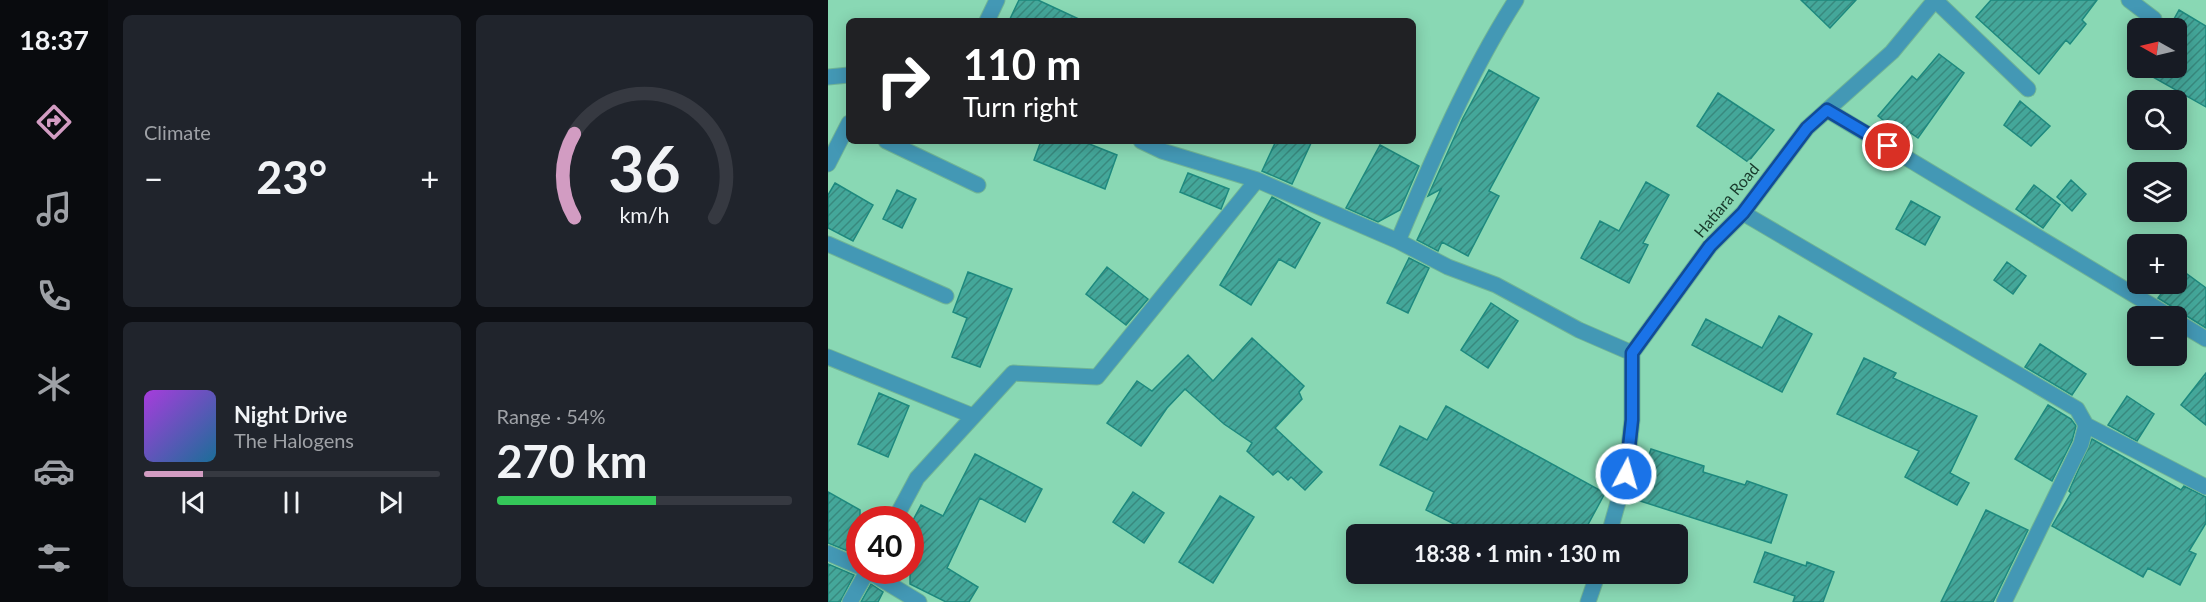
<!DOCTYPE html>
<meta charset="utf-8">
<style>
body{margin:0;font-family:Lato,sans-serif;background:#20242c;color:#f1f3f6;height:100vh;display:flex;flex-direction:column;font-size:22px;white-space:nowrap}
*{box-sizing:border-box;margin:0}
p{font-size:20px;color:#9ea1a6}
.icon{flex:none;width:33px;height:33px;fill:none;stroke:currentColor;stroke-width:2;stroke-linecap:round;stroke-linejoin:round}
.map{position:relative;flex:1;overflow:hidden}
.drawer{display:flex;flex-direction:column;gap:15px;padding:15px;background:#0d0f14;width:720px}
.drawer>*{flex:none}
.hud{position:absolute;left:18px;top:18px;width:570px;height:126px;border-radius:9px;box-shadow:0 3px 15px #0003;background:#202124;color:#fff;overflow:hidden}
.needle{width:39px;rotate:278deg}
.tools{position:absolute;left:1299px;top:18px;display:grid;gap:12px}
.tools a{display:grid;place-items:center;width:60px;height:60px;border-radius:9px;background:#171b24;box-shadow:0 3px 15px #0003;font-size:30px}
.speed{position:absolute;left:18px;top:506px;display:flex;gap:12px;font-size:30px;font-weight:700;text-align:center}
.speed>*{display:grid;place-content:center;width:78px;height:78px;border-radius:50%;background:#171b24;box-shadow:0 3px 15px #0003;line-height:1}
.speed .limit{border:9px solid #d22;background:#fff;color:#111}
.pin{position:absolute;display:grid;place-items:center;width:51px;height:51px;color:#fff;margin:-26px;border:3px solid #fff;border-radius:50%;box-shadow:0 2px 6px #0007}
.me{position:absolute;width:66px;margin:-33px;rotate:6deg;stroke-linejoin:round;filter:drop-shadow(0 0 4px #0008)}
.turn{display:flex;align-items:center;gap:21px;height:126px;padding:0 18px;font-size:27px}
.turn .icon{width:78px;height:78px;stroke-width:2.5}
.turn b{display:block;font-size:42px;line-height:51px}
.big{font-size:45px;font-weight:700;line-height:1.1}
.drawer .widget{flex:1;display:flex;flex-direction:column;justify-content:center;gap:9px;min-width:0;padding:0 21px;border-radius:9px;background:#20242c}
.drawer .dial{align-items:center;gap:0}
.dial svg{height:156px;overflow:visible;fill:none;stroke:#363941;stroke-width:7;stroke-linecap:round;text-anchor:middle}
.dial text{fill:#f1f3f6;stroke:none}
.song{display:flex;align-items:center;gap:18px}
.cover{width:72px;height:72px;border-radius:9px;background:linear-gradient(135deg,hsl(280 70% 55%),hsl(200 70% 35%))}
.played{height:6px;border-radius:3px;background:linear-gradient(90deg,#d29cc2 20%,#363941 20%)}
.keys{display:flex;justify-content:space-around;direction:ltr}
.heat{display:flex;justify-content:space-between;align-items:center;font-size:33px;direction:ltr}
.charge{height:9px;border-radius:4px;background:linear-gradient(90deg,#34c759 54%,#363941 0)}
.drawer .tiles{flex:1;display:grid;gap:15px;grid-template-columns:repeat(2,1fr)}
.trip{position:absolute;left:518px;top:524px;width:342px;height:60px;border-radius:9px;background:#171b24;box-shadow:0 3px 15px #0003;font-weight:700;line-height:60px;text-align:center}
main{display:flex;flex:1;min-height:0}
.dock{display:flex;flex-direction:column;width:108px;justify-content:space-around;align-items:center;background:#090b0e;color:#9ea1a6}
.dock .icon{width:42px;height:42px}
.dock .active{color:#d29cc2}
.dock b{font-size:27px;color:#f1f3f6}
.map>svg:first-child{display:block}
.building{fill:url(#building-hatch);stroke:#1e897e;stroke-width:1.5}
.lines{fill:none;stroke-linecap:round;stroke-linejoin:round}
.minor-casing{stroke:#70b596;stroke-width:17}
.minor{stroke:#4398b5;stroke-width:15}
.route-casing{stroke:#114b97;stroke-width:15}
.route{stroke:#1a73e8;stroke-width:10}
.labels{text-anchor:middle;dominant-baseline:central;stroke-width:6;stroke-linejoin:round;paint-order:stroke}
.street-label{font-size:16px;fill:#18392b;stroke:#89d8b4}
</style>
<main>
<nav class="dock">
<b>18:37</b>
<svg class="icon active" aria-label="directions" viewBox="0 0 24 24"><path d="M12 3l9 9-9 9-9-9zM9 14v-3h6M13 9l2 2-2 2"/></svg>
<svg class="icon" aria-label="music" viewBox="0 0 24 24"><path d="M9 18V5l10-2v13"/><circle cx="6" cy="18" r="3"/><circle cx="16" cy="16" r="3"/></svg>
<svg class="icon" aria-label="phone" viewBox="0 0 24 24"><path d="M5 4h4l2 5-3 2q2 4 5 5l2-3 5 2v4C11 20 4 13 5 4z"/></svg>
<svg class="icon" aria-label="climate" viewBox="0 0 24 24"><path d="M12 3v18M4 7l16 10M4 17L20 7"/></svg>
<svg class="icon" aria-label="car" viewBox="0 0 24 24"><path d="M5 17H2v-5l4-1 3-4h7l3 4 3 1v5h-3M9 17h6M6 11h13"/><circle cx="7" cy="17" r="2"/><circle cx="17" cy="17" r="2"/></svg>
<svg class="icon" aria-label="filters" viewBox="0 0 24 24"><path d="M4 7h16M4 17h16"/><circle cx="9" cy="7" r="2"/><circle cx="15" cy="17" r="2"/></svg>
</nav>
<section class="drawer">
<div class="tiles">
<div class="widget"><p>Climate</p>
<div class="heat"><a>−</a><b class="big">23°</b><a>+</a></div>
</div>
<div class="widget dial"><svg viewBox="0 0 100 80">
<path d="M14 69A42 42 0 1 1 86 69"/>
<path d="M14 69A42 42 0 0 1 14 26" stroke="#d29cc2"/>
<text x="50" y="56" font-size="32" font-weight="700">36</text>
<text x="50" y="72" font-size="11">km/h</text>
</svg></div>
<div class="widget">
<div class="song"><i class="cover"></i><div><b>Night Drive</b><p>The Halogens</p></div></div>
<div class="played"></div>
<div class="keys"><svg class="icon" aria-label="previous" viewBox="0 0 24 24"><path d="M18 5L8 12l10 7zM5 5v14"/></svg><svg class="icon" aria-label="pause" viewBox="0 0 24 24"><path d="M8 5v14M16 5v14"/></svg><svg class="icon" aria-label="next" viewBox="0 0 24 24"><path d="M6 5l10 7-10 7zM19 5v14"/></svg></div>
</div>
<div class="widget"><p>Range · 54%</p><b class="big">270 km</b><div class="charge"></div></div>
</div>
</section>
<div class="map">
<svg width="1378" height="602" viewBox="0 0 1378 602">
<defs>
<pattern id="building-hatch" width="6" height="6" patternUnits="userSpaceOnUse" patternTransform="scale(1.5)"><rect width="6" height="6" fill="#44a79a"/><path d="M-1 1l2-2M0 6l6-6M5 7l2-2" fill="none" stroke="#38897e"/></pattern>
</defs>
<rect width="100%" height="100%" fill="#89d8b4"/>
<path class="building" d="M191,0H210L255,21H181Z
M973,0H1028L1002,28Z
M1163,0H1269L1254,20L1258,24L1242,44L1238,40L1211,74L1148,17Z
M1351,10L1378,26V107L1316,72L1319,68H1348V28H1341Z
M1111,54L1136,73L1090,138L1071,125L1067,130L1050,116L1084,76L1089,80Z
M661,70L711,98L661,191L671,196L640,256L614,242L610,251L589,240L613,189L600,196L635,118Z
M890,93L946,130L920,162L869,126Z
M1192,101L1222,126L1203,146L1176,125Z
M213,141H254L289,155L277,189L206,160Z
M448,141H484L464,184L434,171Z
M552,145L591,166L572,210L550,222L518,208Z
M360,173L401,189L393,209L352,192Z
M1243,180L1258,194L1244,211L1229,197Z
M818,182L841,195L815,243L820,245L801,283L753,258L772,221L791,231Z
M7,183L45,205L25,241L0,228V195Z
M1206,185L1232,205L1215,228L1188,209Z
M69,190L88,199L74,228L55,219Z
M444,197L492,223L467,268L451,259L423,305L392,285Z
M1083,201L1112,217L1097,245L1068,229Z
M581,258L601,268L580,313L559,303Z
M1179,262L1198,276L1185,294L1166,280Z
M279,267L320,299L298,325L258,294Z
M1351,268L1378,288V328L1330,298L1340,284H1348Z
M140,272L184,289L152,367L124,357L139,318L125,312Z
M663,303L690,321L660,368L633,350Z
M951,316L984,334L954,392L864,345L878,319L934,348Z
M424,338L476,386L471,392L474,399L447,428L494,472L477,490L463,477L460,480L450,471L445,475L419,451L424,443L396,424L357,389L339,408L313,446L279,423L309,381L324,391L360,355L385,381Z
M1212,344L1258,374L1244,395L1197,367Z
M1036,358L1068,373L1065,378L1149,416L1122,473L1141,483L1129,505L1077,477L1091,451L1009,414Z
M1378,373V425L1353,405Z
M51,393L81,406L60,457L30,444Z
M1299,396L1326,414L1309,441L1280,425Z
M1220,405L1243,419L1248,426L1244,441L1224,481L1187,459Z
M618,406L777,493L756,532L759,534H646L598,510L606,492L552,465L572,426L599,440Z
M1264,439L1353,490L1356,486L1378,497V523L1361,551L1368,554L1352,585L1320,568L1315,577L1224,526L1243,493L1241,491Z
M823,449L876,466L875,472L917,485L919,481L959,495L943,543L806,499Z
M147,454L214,489L197,522L152,498L119,568L150,587L141,602H118L82,584V526L93,505L115,516Z
M0,492L32,510V556L0,543Z
M305,492L336,513L316,543L285,522Z
M392,496L426,517L385,583L351,562Z
M1158,510L1200,530L1165,602H1113Z
M937,552L978,566L979,562L1006,572L995,602H965L967,596L926,582Z
M0,564L26,575L12,602H0Z
M724,573H748L743,583Z
M43,584L55,592L50,602H33Z"/>
<g class="lines">
<defs>
<path id="minor" d="M1107,0L1200,89
M1301,0L1326,19
M159,21L169,0
M0,77L21,75
M999,110L1341,316
M58,141L150,185
M313,141L334,151L429,180L570,241L620,267L668,285L751,330L804,353
M0,164L21,123
M915,213L1249,409L1258,425L1253,444L1176,602
M570,241C605,158 640,75 688,0
M0,244L118,296
M1348,321L1378,339
M0,357L145,416
M1258,425L1378,487
M67,519L89,478L185,373L269,377L429,180
M781,534L798,474L804,420V353L882,246L915,213L979,128L1064,52L1107,0
M0,553L32,567
M38,570L91,602
M22,602L40,570
M760,602L770,573"/>
</defs>
<use href="#minor" class="minor-casing"/>
<use href="#minor" class="minor"/>
</g>
<g class="lines">
<defs>
<path id="route" d="M798,474L804,420V353L882,246L915,213L979,128L999,110L1060,146"/>
</defs>
<use href="#route" class="route-casing"/>
<use href="#route" class="route"/>
</g>
<g class="labels">
<g class="street-label">
<text transform="translate(898 200) rotate(-50)">Hatiara Road</text>
</g>
</g>
</svg>
<div class="tools">
<a><svg class="needle" viewBox="-14 -14 28 28"><path d="M0-13l5 13h-10z" fill="#e53935"/><path d="M0 13l5-13h-10z" fill="#9ea1a6"/></svg></a>
<a><svg class="icon" aria-label="search" viewBox="0 0 24 24"><circle cx="10" cy="10" r="6"/><path d="M15 15l6 6"/></svg></a>
<a><svg class="icon" aria-label="layers" viewBox="0 0 24 24"><path d="M12 4l9 5-9 5-9-5zM3 14l9 5 9-5"/></svg></a>
<a>+</a>
<a>−</a>
</div>
<div class="speed"><div class="limit">40</div></div>
<div class="pin" style="left:1060px;top:146px;background:#d93025"><svg class="icon" aria-label="arrive" viewBox="0 0 24 24"><path d="M6 21V4h12l-3 4 3 4H6"/></svg></div>
<svg class="me" style="left:798px;top:474px" viewBox="-20 -20 40 40"><circle r="17" fill="#1a73e8" stroke="#fff" stroke-width="3"/><path d="M0-11L8 9 0 5-8 9z" fill="#fff"/></svg>
<div class="trip">18:38 · 1 min · 130 m</div>
<div class="hud">
<div class="turn"><svg class="icon" aria-label="right" viewBox="0 0 24 24"><path d="M7 20v-9h11M14 6l5 5-5 5"/></svg><div><b>110 m</b>Turn right</div></div>
</div>
</div>
</main>
